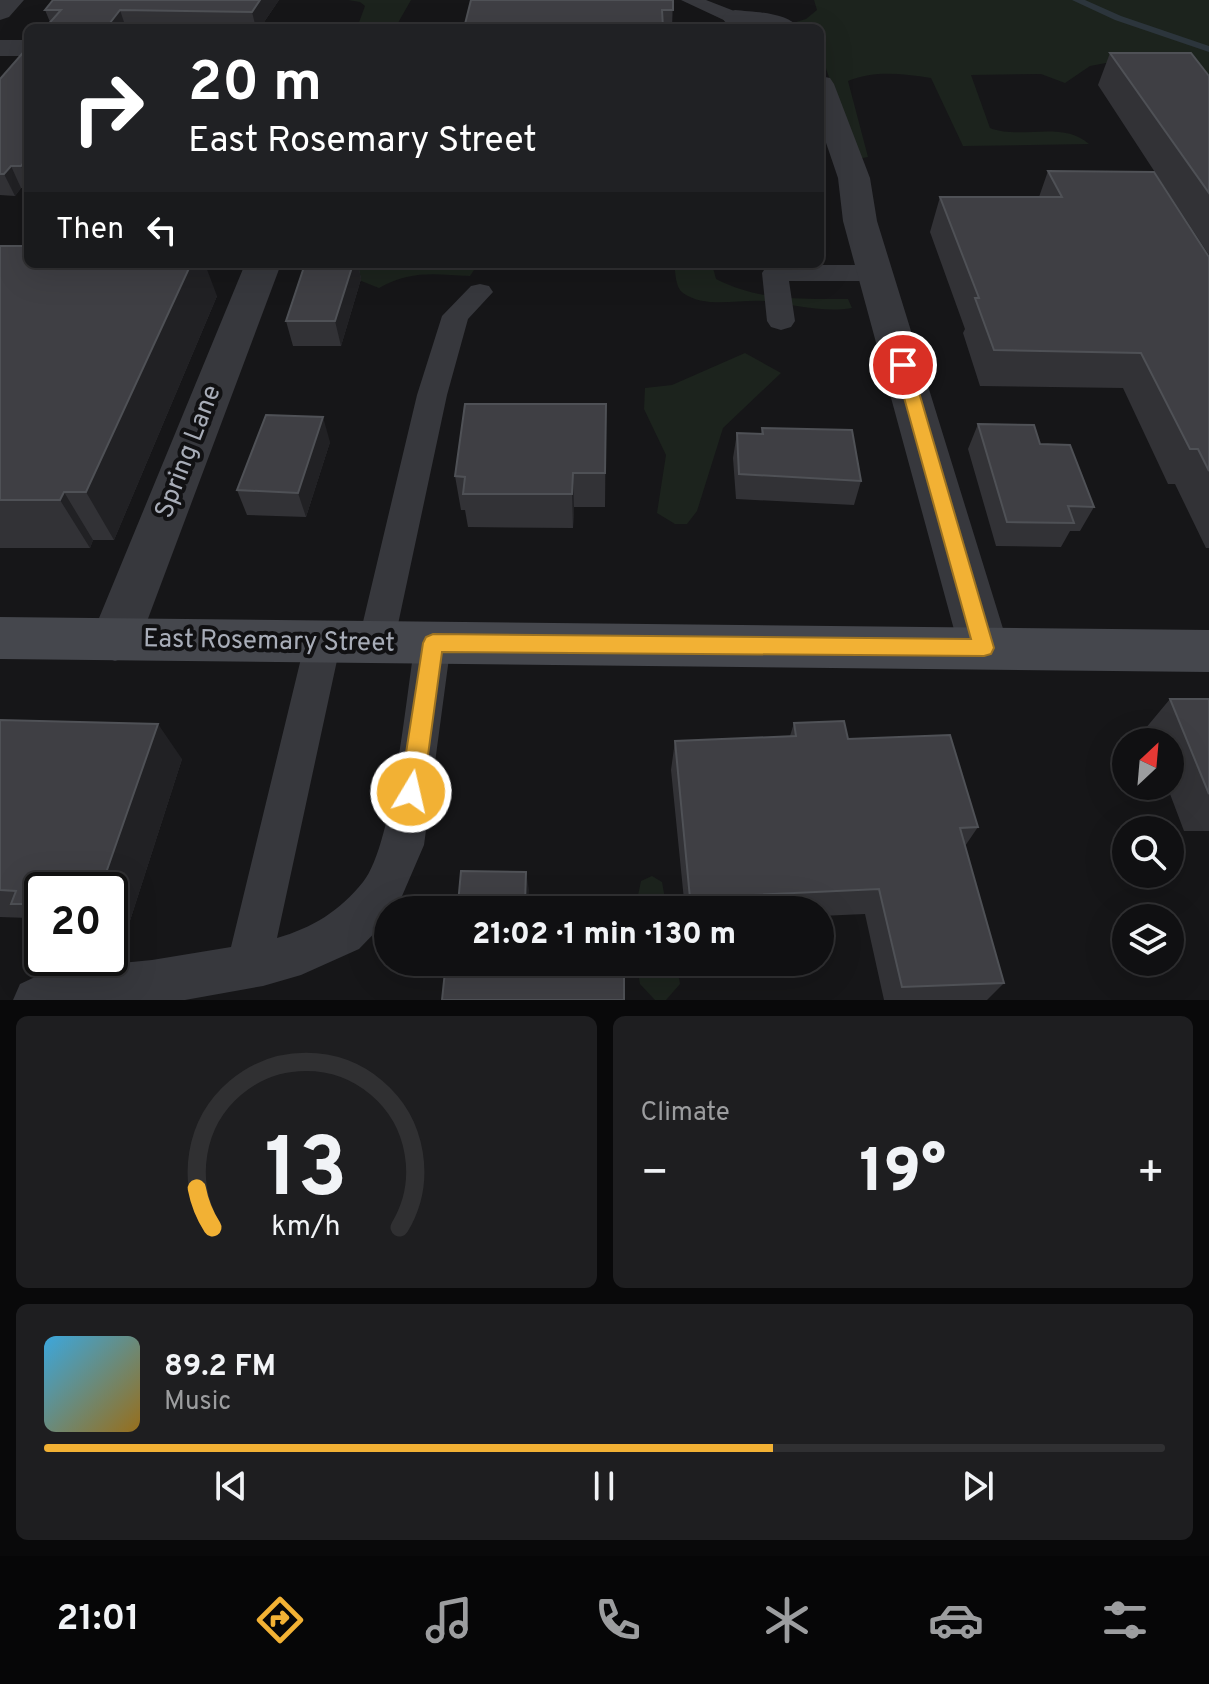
<!DOCTYPE html>
<meta charset="utf-8">
<style>
body{margin:0;font-family:Overpass,sans-serif;background:#1e1e20;color:#f1f3f6;height:100vh;display:flex;flex-direction:column;font-size:30px;white-space:nowrap}
*{box-sizing:border-box;margin:0}
p{font-size:26px;color:#9c9d9f}
.icon{flex:none;width:44px;height:44px;fill:none;stroke:currentColor;stroke-width:2;stroke-linecap:round;stroke-linejoin:round}
.map{position:relative;height:1000px;overflow:hidden}
.side{display:flex;flex-direction:column;gap:16px;padding:16px;background:#09090a;flex:1}
.side>*{flex:none}
.hud{position:absolute;left:24px;top:24px;width:800px;height:244px;border-radius:12px;box-shadow:0 8px 32px #0002,0 0 0 2px #303032;background:#202124;color:#fff;overflow:hidden}
.needle{width:52px;rotate:26deg}
.controls{position:absolute;left:1112px;top:728px;display:grid;gap:16px}
.controls a{display:grid;place-items:center;width:72px;height:72px;border-radius:50%;background:#101012;box-shadow:0 8px 32px #0002,0 0 0 2px #303032;font-size:40px}
.speed{position:absolute;left:24px;top:872px;display:flex;gap:16px;font-size:40px;font-weight:700;text-align:center}
.speed>*{display:grid;place-content:center;width:104px;height:104px;border-radius:50%;background:#101012;box-shadow:0 8px 32px #0002,0 0 0 2px #303032;line-height:1}
.speed .limit{border:4px solid #111;border-radius:12px;background:#fff;color:#111}
.pin{position:absolute;display:grid;place-items:center;width:68px;height:68px;color:#fff;margin:-34px;border:4px solid #fff;border-radius:50%;box-shadow:0 2px 8px #0007}
.me{position:absolute;width:88px;margin:-44px;rotate:9deg;stroke-linejoin:round;filter:drop-shadow(0 0 6px #0008)}
.turn{display:flex;align-items:center;gap:28px;height:168px;padding:0 32px;font-size:36px}
.turn .icon{width:104px;height:104px;stroke-width:2.5}
.turn b{display:block;font-size:56px;line-height:68px}
.then{display:flex;align-items:center;height:76px;padding:0 32px;background:#0003;gap:16px;font-size:30px}
.big{font-size:60px;font-weight:800;line-height:1.1}
.side .tile{flex:1;display:flex;flex-direction:column;justify-content:center;gap:12px;min-width:0;padding:0 28px;border-radius:12px;background:#1e1e20}
.side .dial{align-items:center;gap:0}
.dial svg{height:208px;overflow:visible;fill:none;stroke:#303032;stroke-width:7;stroke-linecap:round;text-anchor:middle}
.dial text{fill:#f1f3f6;stroke:none}
.song{display:flex;align-items:center;gap:24px}
.cover{width:96px;height:96px;border-radius:12px;background:linear-gradient(135deg,hsl(200 70% 55%),hsl(40 70% 35%))}
.played{height:8px;border-radius:4px;background:linear-gradient(90deg,#f2b134 65%,#303032 65%)}
.keys{display:flex;justify-content:space-around;direction:ltr}
.heat{display:flex;justify-content:space-between;align-items:center;font-size:44px;direction:ltr}
.side .tiles{flex:1;display:grid;gap:16px;grid-template-columns:1fr 1fr}
.tile:last-child{grid-column:span 2}
.trip{position:absolute;left:374px;top:896px;width:460px;height:80px;border-radius:40px;background:#101012;box-shadow:0 8px 32px #0002,0 0 0 2px #303032;font-weight:800;line-height:80px;text-align:center}
.menu{display:flex;height:128px;justify-content:space-around;align-items:center;background:#060607;color:#9c9d9f}
.menu .icon{width:56px;height:56px}
.menu .selected{color:#f2b134}
.menu b{font-size:36px;color:#f1f3f6}
.map>svg:first-child{display:block}
.green{fill:#1c231d}
.lines{fill:none;stroke-linecap:round;stroke-linejoin:round}
.stream{fill:#2c353c;fill-rule:evenodd}
.lane{fill:#37383d;fill-rule:evenodd}
.street{fill:#37383d;fill-rule:evenodd}
.secondary{fill:#45474d;fill-rule:evenodd}
.wall{fill:#323236}
.shaded-wall{fill:#212124}
.building{fill:#3f3f44;stroke:#4f5156;stroke-width:2}
.route{fill:#f2b134;stroke:#9d7322;stroke-width:2}
.labels{text-anchor:middle;dominant-baseline:central;stroke-width:8;stroke-linejoin:round;paint-order:stroke}
.street-label{font-size:26px;fill:#a8adb8;stroke:#111113}
</style>
<div class="map">
<svg width="1209" height="1000" viewBox="0 0 1209 1000">
<rect width="100%" height="100%" fill="#161618"/>
<path class="green" d="M348,0H411L395,28H357L365,6L360,2Z
M814,0H1209V85L1111,62L1090,66L1065,83L1041,74L971,75L990,128C1020,140 1063,120 1089,144L963,146L931,78C901,74 877,70 848,81L868,157L857,159L820,51V28H801L796,22L806,19L817,10Z
M318,264H478L470,276C434,274 411,270 379,288Z
M674,264H712L716,279C760,301 799,299 848,299L852,308C821,313 794,304 764,301C740,299 705,309 683,293C675,287 676,274 674,264Z
M745,353L781,373L723,428L697,511L687,524H675L657,513L666,455L644,409L645,388L672,385Z
M652,876L662,882L667,910H635L641,881Z
M636,962H676L680,984L666,1000H655L640,984Z"/>
<g class="lines">
<path class="stream" d="M1072,0H1085L1121,16L1209,46V52L1115,20Z"/>
<path class="lane" d="M681,0H706L742,14L744,18L735,24L728,22Z
M775,265H876L885,267L889,273L885,279L876,281H789L795,321L791,327L781,330L771,327L767,321L762,273L766,267Z
M480,284L489,286L493,292L468,319L447,395L394,643L389,654L376,658L363,654L358,643L417,395L442,316L471,286Z
M323,627L336,631L341,642L277,938C312,928 340,911 363,882C393,845 406,696 415,643L420,632L433,628L446,632L451,643L424,845L396,910H388V919L359,949L301,975L263,986L185,1000H13L20,984L50,970L152,960L231,947L305,642L310,631Z"/>
<path class="street" d="M0,0H24L9,17L0,20Z
M735,10C753,12 787,12 799,28H760L726,23L722,18L726,13Z
M0,40H28V56H0Z
M820,76L830,78L834,84L870,178L877,221L1009,648L1002,663L984,669L966,663L959,648L843,221L838,178L820,125Z
M245,264H281L140,640L132,655L115,661L98,655L90,640Z"/>
<path class="secondary" d="M0,617L1209,630V672L0,659Z"/>
</g>
<path class="wall" d="M53,0H279L260,28H45L50,22L45,10Z
M673,0L672,28H464Z
M28,47V188H21L15,196L0,195V79Z
M1110,53L1209,76V255L1098,85Z
M1048,171L1209,257V548H1206L1175,484H1168L1123,388L980,386L963,333L965,329L930,232L940,197H1039Z
M0,246L217,296L114,540H93L90,548H0Z
M305,264H358L361,279L341,346H293L286,321Z
M606,404L605,507H574L573,528L468,527L465,510H461L455,476Z
M978,424L1094,507L1080,531H1070L1061,547L996,546L968,449Z
M762,428L861,481L854,505L736,499L733,458L737,433L761,434Z
M330,442L306,517L247,515L237,490Z
M1170,699H1209V831H1184L1167,786H1170V742H1150L1145,729Z
M0,720L182,759L126,933H110V890H42V928L29,918L0,917Z
M794,723L848,739L978,827L965,846L1004,983L987,1000H884L865,914L820,916V910H685L671,770L675,741L790,736Z"/>
<path class="shaded-wall" d="M260,0H279L260,28H256L252,12Z
M120,10L126,28H106Z
M28,157V181L21,166Z
M11,166L21,188L15,196L4,174Z
M191,264H205L217,296L114,540L86,492Z
M353,264H358L361,279L341,346L335,321Z
M323,417L330,442L306,517L298,493Z
M573,473L574,507L573,528L572,494Z
M64,492L93,540L90,548L60,500Z
M158,724L182,759L126,933L110,918V890H100Z
M526,872L529,890L528,910L525,904Z"/>
<path class="building" d="M53,0H260L252,12L120,10L106,28H45L61,10H45Z
M471,0H673V10H662L663,28H464Z
M28,47V157L21,166H11L4,174H0V79Z
M1110,53H1191L1209,76V193Z
M1048,171L1154,172L1209,257V471L1198,449H1190L1141,353L994,350L975,298H979L940,197H1062Z
M0,246H28V264H191L86,492H64L60,500H0Z
M305,264H353L335,321H286Z
M465,404H606L605,473H573L572,494H463L465,477L455,476Z
M266,415L323,417L298,493L237,490Z
M978,424L1034,425L1040,444L1070,445L1094,507L1068,506L1074,523L1007,522Z
M762,428L852,430L861,481L739,474L737,433L763,434Z
M1170,699H1209V794Z
M0,720L158,724L100,890H42V904H11L16,891L0,890Z
M844,721L848,739L950,735L978,827L960,828L1004,983L902,987L879,889L690,898L675,741L796,736L794,723Z
M461,871L526,872L525,904L625,905V910H452L453,904H458Z
M446,962H624V1000H442Z"/>
<path class="route" d="M903,359L911,365L994,648L991,654L984,656L442,652L423,792L419,799L411,802L403,799L400,792L423,643L426,637L433,634L971,639L895,365Z"/>
<g class="labels">
<g class="street-label">
<text transform="translate(189 452) rotate(-69)">Spring Lane</text>
<text transform="translate(269 642) rotate(1)">East Rosemary Street</text>
</g>
</g>
</svg>
<div class="controls">
<a><svg class="needle" viewBox="-14 -14 28 28"><path d="M0-13l5 13h-10z" fill="#e53935"/><path d="M0 13l5-13h-10z" fill="#9c9d9f"/></svg></a>
<a><svg class="icon" aria-label="search" viewBox="0 0 24 24"><circle cx="10" cy="10" r="6"/><path d="M15 15l6 6"/></svg></a>
<a><svg class="icon" aria-label="layers" viewBox="0 0 24 24"><path d="M12 4l9 5-9 5-9-5zM3 14l9 5 9-5"/></svg></a>
</div>
<div class="speed"><div class="limit">20</div></div>
<div class="pin" style="left:903px;top:365px;background:#d93025"><svg class="icon" aria-label="arrive" viewBox="0 0 24 24"><path d="M6 21V4h12l-3 4 3 4H6"/></svg></div>
<svg class="me" style="left:411px;top:792px" viewBox="-20 -20 40 40"><circle r="17" fill="#f2b134" stroke="#fff" stroke-width="3"/><path d="M0-11L8 9 0 5-8 9z" fill="#fff"/></svg>
<div class="trip">21:02 · 1 min · 130 m</div>
<div class="hud">
<div class="turn"><svg class="icon" aria-label="right" viewBox="0 0 24 24"><path d="M7 20v-9h11M14 6l5 5-5 5"/></svg><div><b>20 m</b>East Rosemary Street</div></div>
<div class="then">Then<svg class="icon" aria-label="left" viewBox="0 0 24 24"><path d="M17 20v-9H6M10 6l-5 5 5 5"/></svg></div>
</div>
</div>
<section class="side">
<div class="tiles">
<div class="tile dial"><svg viewBox="0 0 100 80">
<path d="M14 69A42 42 0 1 1 86 69"/>
<path d="M14 69A42 42 0 0 1 8 54" stroke="#f2b134"/>
<text x="50" y="56" font-size="32" font-weight="700">13</text>
<text x="50" y="72" font-size="11">km/h</text>
</svg></div>
<div class="tile"><p>Climate</p>
<div class="heat"><a>−</a><b class="big">19°</b><a>+</a></div>
</div>
<div class="tile">
<div class="song"><i class="cover"></i><div><b>89.2 FM</b><p>Music</p></div></div>
<div class="played"></div>
<div class="keys"><svg class="icon" aria-label="previous" viewBox="0 0 24 24"><path d="M18 5L8 12l10 7zM5 5v14"/></svg><svg class="icon" aria-label="pause" viewBox="0 0 24 24"><path d="M8 5v14M16 5v14"/></svg><svg class="icon" aria-label="next" viewBox="0 0 24 24"><path d="M6 5l10 7-10 7zM19 5v14"/></svg></div>
</div>
</div>
</section>
<nav class="menu">
<b>21:01</b>
<svg class="icon selected" aria-label="directions" viewBox="0 0 24 24"><path d="M12 3l9 9-9 9-9-9zM9 14v-3h6M13 9l2 2-2 2"/></svg>
<svg class="icon" aria-label="music" viewBox="0 0 24 24"><path d="M9 18V5l10-2v13"/><circle cx="6" cy="18" r="3"/><circle cx="16" cy="16" r="3"/></svg>
<svg class="icon" aria-label="phone" viewBox="0 0 24 24"><path d="M5 4h4l2 5-3 2q2 4 5 5l2-3 5 2v4C11 20 4 13 5 4z"/></svg>
<svg class="icon" aria-label="climate" viewBox="0 0 24 24"><path d="M12 3v18M4 7l16 10M4 17L20 7"/></svg>
<svg class="icon" aria-label="car" viewBox="0 0 24 24"><path d="M5 17H2v-5l4-1 3-4h7l3 4 3 1v5h-3M9 17h6M6 11h13"/><circle cx="7" cy="17" r="2"/><circle cx="17" cy="17" r="2"/></svg>
<svg class="icon" aria-label="filters" viewBox="0 0 24 24"><path d="M4 7h16M4 17h16"/><circle cx="9" cy="7" r="2"/><circle cx="15" cy="17" r="2"/></svg>
</nav>
